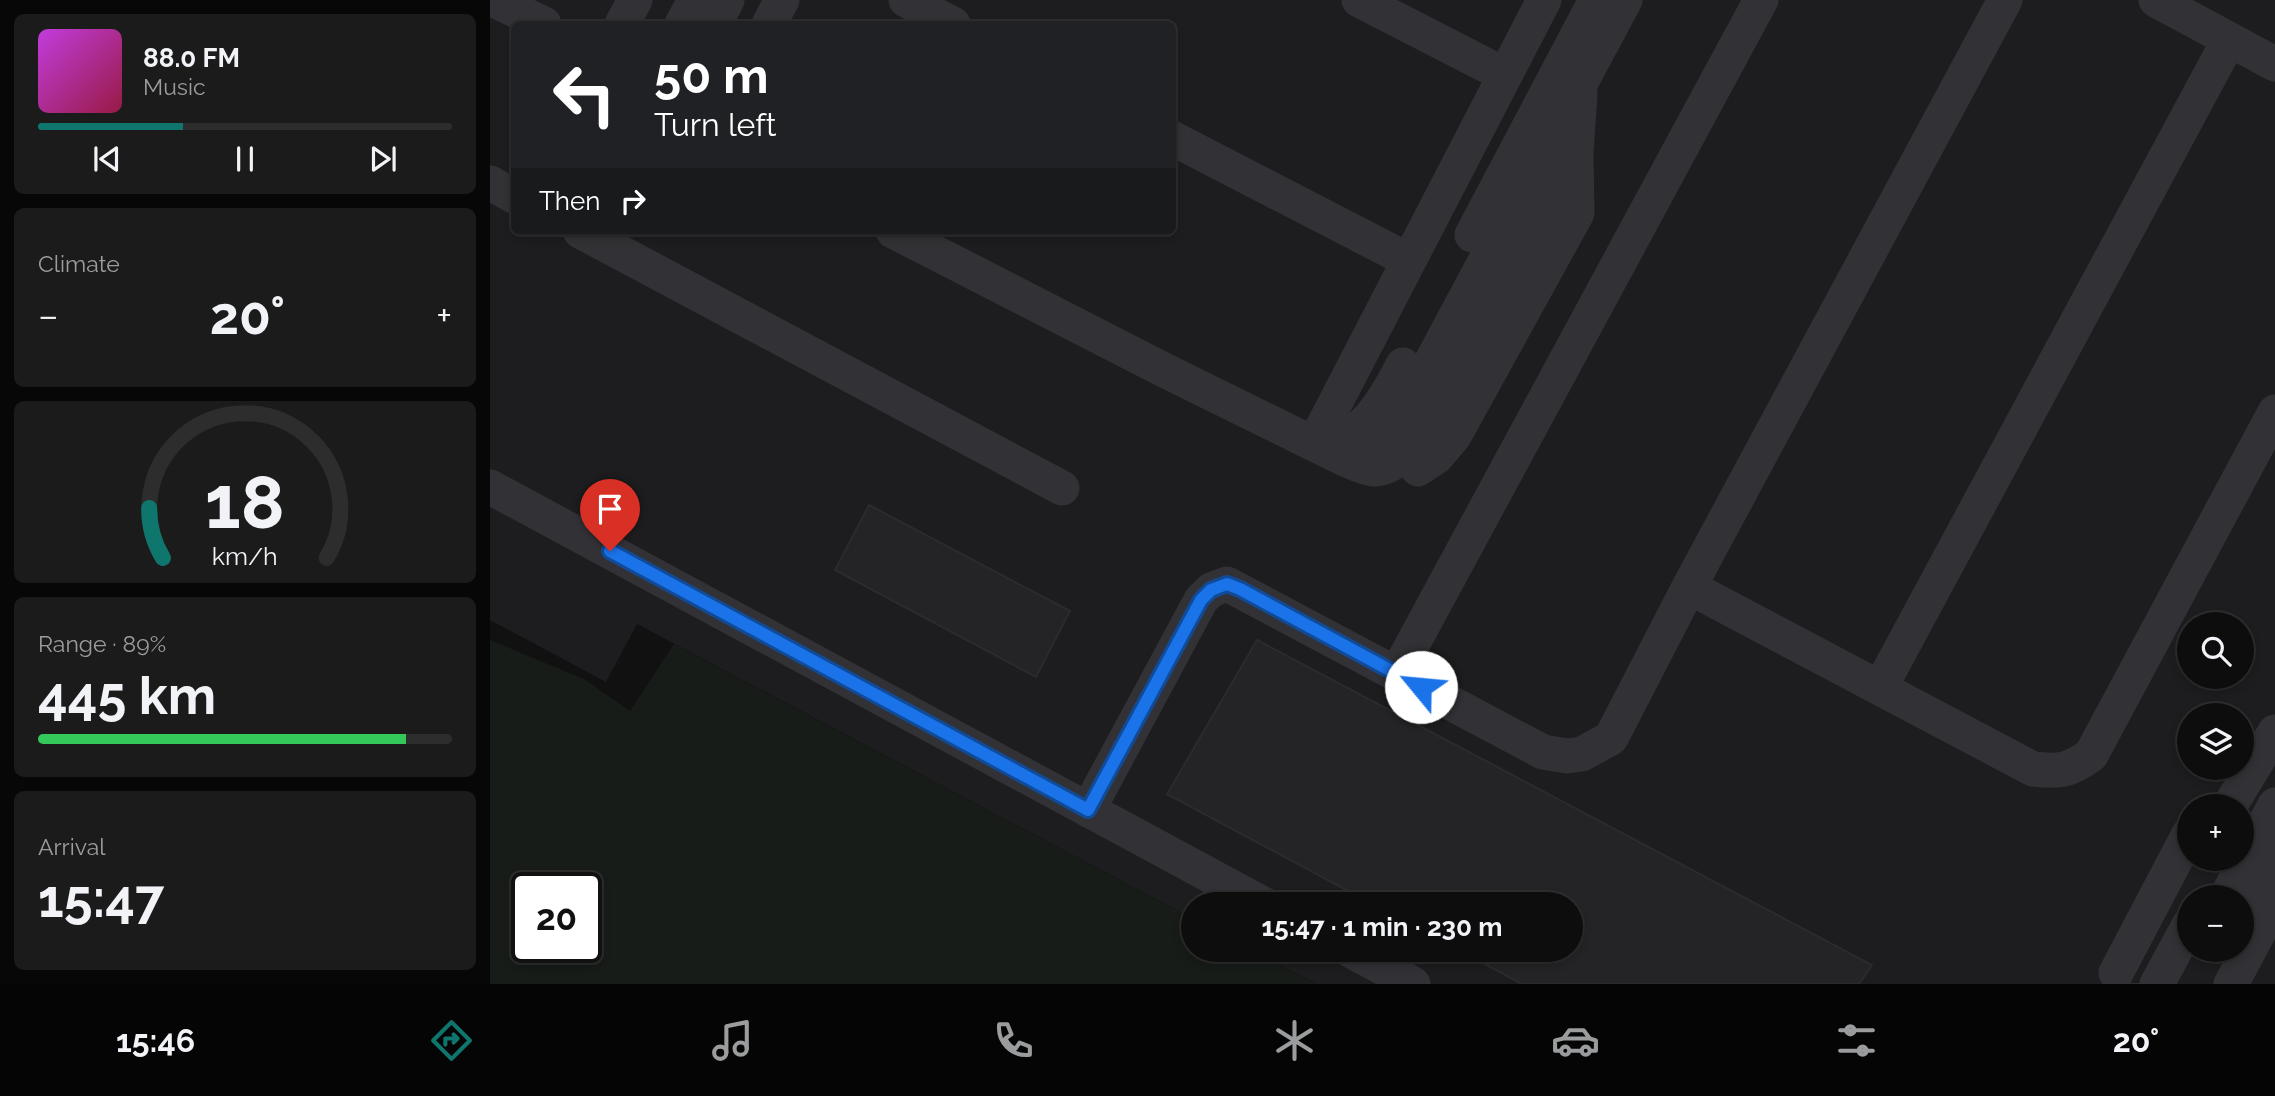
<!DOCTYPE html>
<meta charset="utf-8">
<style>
body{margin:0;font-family:Raleway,sans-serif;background:#1b1b1c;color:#f1f3f6;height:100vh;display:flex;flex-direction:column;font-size:26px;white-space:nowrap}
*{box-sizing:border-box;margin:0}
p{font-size:23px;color:#9a9c9e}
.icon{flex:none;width:38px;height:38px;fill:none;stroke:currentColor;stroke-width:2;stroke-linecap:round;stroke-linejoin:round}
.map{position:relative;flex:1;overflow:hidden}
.panel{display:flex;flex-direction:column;gap:14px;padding:14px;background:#070708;width:490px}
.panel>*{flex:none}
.hud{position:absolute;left:21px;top:21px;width:665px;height:214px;border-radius:10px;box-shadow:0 4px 10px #0003,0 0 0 2px #2d2d2e;background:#202124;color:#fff;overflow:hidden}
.fabs{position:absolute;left:1687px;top:612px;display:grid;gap:14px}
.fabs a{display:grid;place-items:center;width:77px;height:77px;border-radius:50%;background:#0d0d0e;box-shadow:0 4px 10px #0003,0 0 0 2px #2d2d2e;font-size:35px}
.speed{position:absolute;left:21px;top:872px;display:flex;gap:14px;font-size:35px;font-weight:700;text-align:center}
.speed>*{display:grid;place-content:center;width:91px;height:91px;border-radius:50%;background:#0d0d0e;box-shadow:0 4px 10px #0003,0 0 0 2px #2d2d2e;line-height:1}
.speed .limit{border:4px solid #111;border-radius:10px;background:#fff;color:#111}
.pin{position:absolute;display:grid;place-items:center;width:60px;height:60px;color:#fff;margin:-72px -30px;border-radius:50% 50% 50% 0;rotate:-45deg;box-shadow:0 0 7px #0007}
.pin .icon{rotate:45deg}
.me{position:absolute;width:77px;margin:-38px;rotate:298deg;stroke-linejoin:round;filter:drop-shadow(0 0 5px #0008)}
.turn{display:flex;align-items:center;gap:24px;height:147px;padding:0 28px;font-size:32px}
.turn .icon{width:91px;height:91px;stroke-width:2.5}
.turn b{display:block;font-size:49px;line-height:60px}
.then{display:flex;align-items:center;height:66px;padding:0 28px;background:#0003;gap:14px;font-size:26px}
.big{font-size:52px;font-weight:700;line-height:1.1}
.panel .widget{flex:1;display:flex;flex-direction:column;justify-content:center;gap:10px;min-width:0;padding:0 24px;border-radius:10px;background:#1b1b1c}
.panel .dial{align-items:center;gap:0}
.dial svg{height:182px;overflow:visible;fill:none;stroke:#2d2d2e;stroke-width:7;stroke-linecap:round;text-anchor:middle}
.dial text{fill:#f1f3f6;stroke:none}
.song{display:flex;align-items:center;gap:21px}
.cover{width:84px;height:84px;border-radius:10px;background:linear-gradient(135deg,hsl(290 70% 55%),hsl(340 70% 35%))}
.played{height:7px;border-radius:4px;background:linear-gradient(90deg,#0f766e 35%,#2d2d2e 35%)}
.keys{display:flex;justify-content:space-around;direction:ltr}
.heat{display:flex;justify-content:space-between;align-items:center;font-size:38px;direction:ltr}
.charge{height:10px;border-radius:5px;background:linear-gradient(90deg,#34c759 89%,#2d2d2e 0)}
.trip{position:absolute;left:691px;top:892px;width:402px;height:70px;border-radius:35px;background:#0d0d0e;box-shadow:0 4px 10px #0003,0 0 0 2px #2d2d2e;font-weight:700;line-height:70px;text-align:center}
.dock{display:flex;height:112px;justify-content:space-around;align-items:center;background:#050506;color:#9a9c9e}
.dock .icon{width:49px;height:49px}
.dock .on{color:#0f766e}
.dock b{font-size:32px;color:#f1f3f6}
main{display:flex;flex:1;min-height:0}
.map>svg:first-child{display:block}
.built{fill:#1d1d1f;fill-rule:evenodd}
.green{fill:#171c18;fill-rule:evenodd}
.building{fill:#242426;stroke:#2b2b2d;stroke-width:2}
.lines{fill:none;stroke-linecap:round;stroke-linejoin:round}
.minor-tunnel{stroke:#2e2f32;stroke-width:35;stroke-dasharray:35 18;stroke-linecap:butt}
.minor{stroke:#323236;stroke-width:35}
.route-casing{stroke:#114b97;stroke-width:18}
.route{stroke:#1a73e8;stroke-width:12}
</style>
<main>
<section class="panel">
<div class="widget">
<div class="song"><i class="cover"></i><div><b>88.0 FM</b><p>Music</p></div></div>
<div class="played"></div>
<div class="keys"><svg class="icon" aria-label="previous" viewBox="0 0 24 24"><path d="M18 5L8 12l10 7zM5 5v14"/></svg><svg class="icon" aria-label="pause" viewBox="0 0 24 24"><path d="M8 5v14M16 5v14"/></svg><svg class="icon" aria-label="next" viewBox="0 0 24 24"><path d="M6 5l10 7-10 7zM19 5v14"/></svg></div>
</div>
<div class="widget"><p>Climate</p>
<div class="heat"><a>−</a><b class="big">20°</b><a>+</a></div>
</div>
<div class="widget dial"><svg viewBox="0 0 100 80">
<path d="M14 69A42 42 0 1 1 86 69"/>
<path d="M14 69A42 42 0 0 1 8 47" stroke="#0f766e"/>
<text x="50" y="56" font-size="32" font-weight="700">18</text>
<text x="50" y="72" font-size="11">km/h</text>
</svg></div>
<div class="widget"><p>Range · 89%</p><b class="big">445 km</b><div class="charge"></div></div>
<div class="widget"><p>Arrival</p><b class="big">15:47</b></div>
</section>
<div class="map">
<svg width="1785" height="984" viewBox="0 0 1785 984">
<rect width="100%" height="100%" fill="#111112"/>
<path class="built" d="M0,0H1785V984H826L762,950H1082V905H704L703,919L147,624L116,682L0,620ZM24,24H682V231H24ZM1699,625H1752V677H1699ZM1699,716H1752V768H1699ZM1699,807H1752V859H1699ZM1699,898H1752V950H1699Z"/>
<path class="green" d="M0,640L94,679L140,711L184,644L703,919L704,950H762L826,984H0ZM37,887H96V947H37Z"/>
<path class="building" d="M379,505L580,611L546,677L345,570Z
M767,640L1382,965L1369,984H1032L969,950H1082V905H884L677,794Z"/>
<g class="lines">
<path class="minor-tunnel" d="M1643,984V983"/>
<path class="minor" d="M4,0L54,24
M416,0L463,24
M869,0L1015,75
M1054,0L824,444L857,460L876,451L901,433L914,413L1135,0
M1666,0L1785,64
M132,24L145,0
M192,24L205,0
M225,24L237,0
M279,24L292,0
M682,138L918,260
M0,183L24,196
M90,231L572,488
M403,231L676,371L824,444C869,447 895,400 913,365
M982,235L1106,0
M857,460C864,463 874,468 883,469C903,471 928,442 940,428L1086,153L1090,94
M928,469L946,457L964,436L1087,213L1086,156
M0,487L775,905
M1199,587L1543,769C1569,772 1579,771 1601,755L1785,412
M907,673L1271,0
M1390,688L1739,40
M1739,807L1785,732
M598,810L711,600L721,590L737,584L1053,752L1077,756L1092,754L1121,738L1199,587L1515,0
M1736,898L1785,805
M1752,921L1785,858
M860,950L923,984
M1626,973L1699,834
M1667,984L1699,925
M1741,984L1785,902"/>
</g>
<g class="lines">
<defs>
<path id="route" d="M120,551L598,810L711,600L721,590L737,584L750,589L931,687"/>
</defs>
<use href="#route" class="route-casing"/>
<use href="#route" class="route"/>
</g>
</svg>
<div class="fabs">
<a><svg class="icon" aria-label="search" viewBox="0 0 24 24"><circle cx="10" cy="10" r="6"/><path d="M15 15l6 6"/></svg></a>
<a><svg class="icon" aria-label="layers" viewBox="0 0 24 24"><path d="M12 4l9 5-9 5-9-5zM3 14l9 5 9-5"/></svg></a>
<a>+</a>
<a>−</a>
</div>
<div class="speed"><div class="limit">20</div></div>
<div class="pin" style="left:120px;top:551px;background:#d93025"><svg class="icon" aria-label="arrive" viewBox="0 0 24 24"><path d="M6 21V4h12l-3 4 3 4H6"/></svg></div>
<svg class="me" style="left:931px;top:687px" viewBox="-20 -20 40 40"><circle r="19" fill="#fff"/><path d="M0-13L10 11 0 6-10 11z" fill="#1a73e8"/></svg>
<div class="trip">15:47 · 1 min · 230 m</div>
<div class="hud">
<div class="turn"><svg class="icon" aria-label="left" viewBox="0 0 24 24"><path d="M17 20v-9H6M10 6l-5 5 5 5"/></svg><div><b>50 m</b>Turn left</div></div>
<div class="then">Then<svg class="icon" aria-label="right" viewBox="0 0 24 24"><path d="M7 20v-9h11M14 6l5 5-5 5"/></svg></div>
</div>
</div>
</main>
<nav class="dock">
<b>15:46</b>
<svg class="icon on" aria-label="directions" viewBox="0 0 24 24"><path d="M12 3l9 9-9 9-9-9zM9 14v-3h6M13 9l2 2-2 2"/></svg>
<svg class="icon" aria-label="music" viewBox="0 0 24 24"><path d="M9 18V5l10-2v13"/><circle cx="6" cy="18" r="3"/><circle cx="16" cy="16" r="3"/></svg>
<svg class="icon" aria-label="phone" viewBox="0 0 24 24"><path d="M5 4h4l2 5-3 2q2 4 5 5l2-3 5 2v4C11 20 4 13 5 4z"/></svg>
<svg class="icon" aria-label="climate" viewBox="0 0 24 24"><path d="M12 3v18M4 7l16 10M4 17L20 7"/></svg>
<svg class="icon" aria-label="car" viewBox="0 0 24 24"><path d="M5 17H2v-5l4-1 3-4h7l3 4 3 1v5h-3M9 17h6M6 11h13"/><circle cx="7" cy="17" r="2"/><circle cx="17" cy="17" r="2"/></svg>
<svg class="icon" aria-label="filters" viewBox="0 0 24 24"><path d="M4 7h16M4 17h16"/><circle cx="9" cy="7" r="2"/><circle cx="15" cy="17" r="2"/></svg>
<b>20°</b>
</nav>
